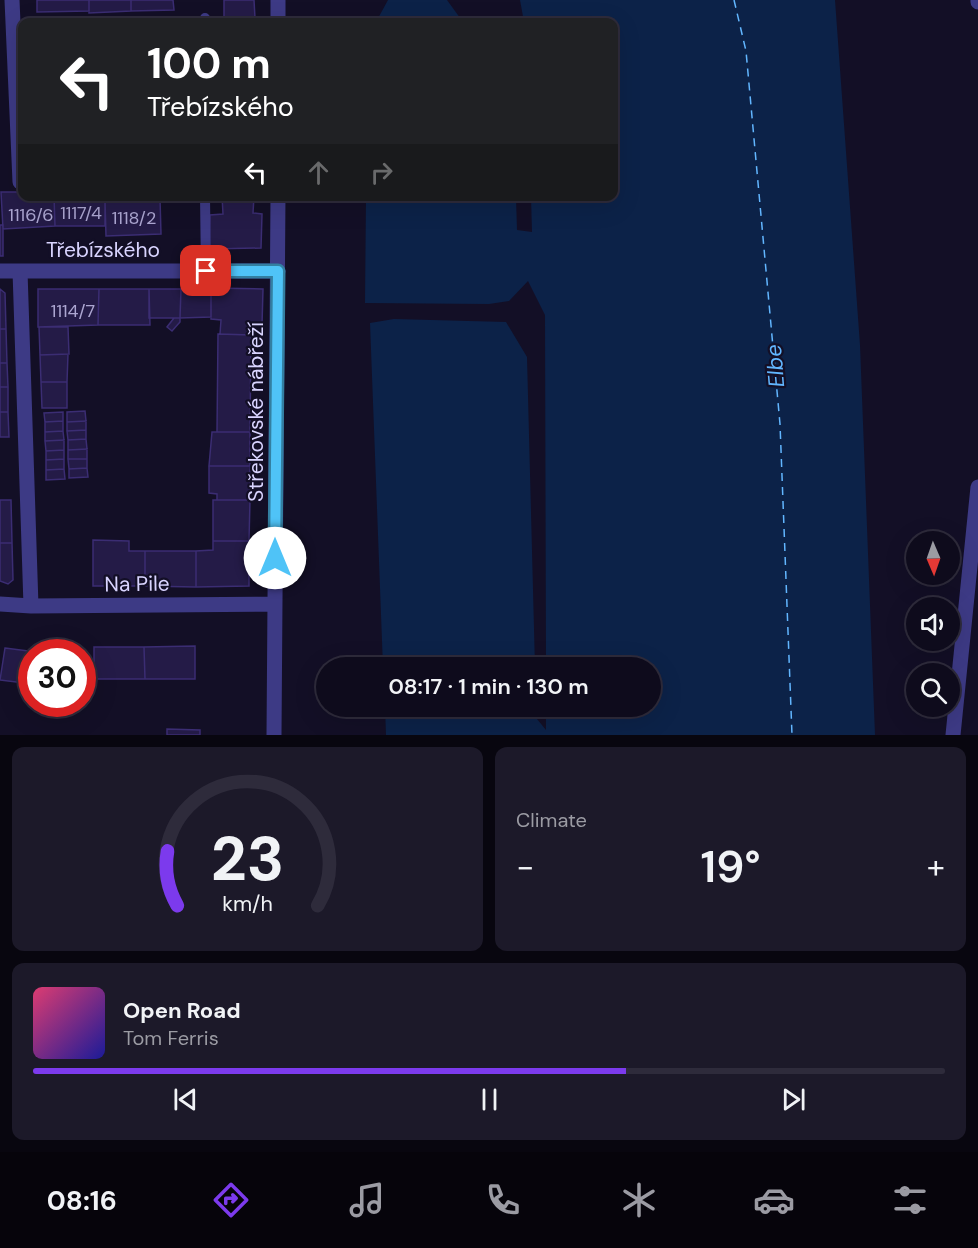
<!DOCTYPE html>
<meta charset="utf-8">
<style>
body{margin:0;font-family:"DM Sans",sans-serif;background:#1c1929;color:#f1f3f6;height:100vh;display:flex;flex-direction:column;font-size:22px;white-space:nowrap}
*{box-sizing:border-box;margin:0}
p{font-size:20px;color:#9b9ba3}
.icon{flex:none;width:33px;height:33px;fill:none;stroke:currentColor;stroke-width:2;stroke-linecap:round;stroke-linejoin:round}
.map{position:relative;height:735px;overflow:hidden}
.side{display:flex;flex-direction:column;gap:12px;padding:12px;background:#08060f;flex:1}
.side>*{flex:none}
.guide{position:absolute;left:18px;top:18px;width:600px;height:183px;border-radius:12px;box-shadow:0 6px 24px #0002,0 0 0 2px #2e2b3b;background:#202124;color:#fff;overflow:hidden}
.needle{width:39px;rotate:178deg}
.controls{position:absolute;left:906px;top:531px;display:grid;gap:12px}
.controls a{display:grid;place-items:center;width:54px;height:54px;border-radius:50%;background:#0e0b1c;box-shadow:0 6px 24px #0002,0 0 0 2px #2e2b3b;font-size:30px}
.speed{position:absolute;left:18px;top:639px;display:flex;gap:12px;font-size:30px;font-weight:700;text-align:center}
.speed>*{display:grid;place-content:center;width:78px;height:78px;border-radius:50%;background:#0e0b1c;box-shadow:0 6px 24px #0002,0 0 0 2px #2e2b3b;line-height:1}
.speed .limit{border:9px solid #d22;background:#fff;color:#111}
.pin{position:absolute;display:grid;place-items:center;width:51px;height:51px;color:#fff;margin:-26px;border-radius:12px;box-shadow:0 3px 9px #0006}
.me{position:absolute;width:66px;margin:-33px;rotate:0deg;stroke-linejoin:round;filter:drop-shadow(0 0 4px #0008)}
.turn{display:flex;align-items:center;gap:21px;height:126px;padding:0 30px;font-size:27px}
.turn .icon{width:78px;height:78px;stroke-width:2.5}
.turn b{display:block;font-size:42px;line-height:51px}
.lanes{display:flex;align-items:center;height:57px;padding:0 30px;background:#0003;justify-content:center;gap:30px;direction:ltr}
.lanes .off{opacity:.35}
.big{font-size:45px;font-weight:600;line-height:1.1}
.side .card{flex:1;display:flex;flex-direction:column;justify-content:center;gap:9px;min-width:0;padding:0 21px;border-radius:12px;background:#1c1929}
.side .dial{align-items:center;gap:0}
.dial svg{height:156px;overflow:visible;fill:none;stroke:#2e2b3b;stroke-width:7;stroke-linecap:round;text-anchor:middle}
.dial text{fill:#f1f3f6;stroke:none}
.song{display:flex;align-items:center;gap:18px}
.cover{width:72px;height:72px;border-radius:9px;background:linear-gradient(135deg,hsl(340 70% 55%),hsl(240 70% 35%))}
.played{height:6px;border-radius:3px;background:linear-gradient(90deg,#7c3aed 65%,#2e2b3b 65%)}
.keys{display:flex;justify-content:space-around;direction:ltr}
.heat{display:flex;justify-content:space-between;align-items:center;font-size:33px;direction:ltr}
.side .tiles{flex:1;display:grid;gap:12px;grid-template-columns:1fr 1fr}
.card:last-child{grid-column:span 2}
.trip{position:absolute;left:316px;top:657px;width:345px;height:60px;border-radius:30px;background:#0e0b1c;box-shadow:0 6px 24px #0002,0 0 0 2px #2e2b3b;font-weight:600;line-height:60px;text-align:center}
.menu{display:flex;height:96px;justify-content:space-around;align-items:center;background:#06040b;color:#9b9ba3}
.menu .icon{width:42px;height:42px}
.menu .current{color:#7c3aed}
.menu b{font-size:27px;color:#f1f3f6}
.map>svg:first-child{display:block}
.water{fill:#0c2248}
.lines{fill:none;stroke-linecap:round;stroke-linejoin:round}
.ferry{stroke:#62b6ff;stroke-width:1.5;stroke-dasharray:8 6;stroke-linecap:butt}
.building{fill:#241b47;stroke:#3b2d73;stroke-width:1.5}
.service{stroke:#3d3a85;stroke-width:10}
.minor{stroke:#3d3a85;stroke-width:15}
.route-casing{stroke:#337fa1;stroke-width:15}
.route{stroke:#4fc3f7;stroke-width:10}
.labels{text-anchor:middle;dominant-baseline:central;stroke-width:4.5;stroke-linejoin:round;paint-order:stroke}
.number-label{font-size:18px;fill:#aca6d1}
.street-label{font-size:21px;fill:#d9d4ff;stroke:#130f26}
.water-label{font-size:22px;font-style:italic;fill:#62b6ff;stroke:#130f26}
</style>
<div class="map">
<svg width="978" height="735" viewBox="0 0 978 735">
<rect width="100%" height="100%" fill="#130f26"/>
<path class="water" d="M388,0H447L463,22H376Z
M520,0H835L860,345L875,735H386L385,707H536L537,719L546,730V707L651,706V668L546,667L545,315L528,281L509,301L489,304L365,303L366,197H516L517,230L532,232L531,197L614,196V22H524Z
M394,319L506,322L527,357L535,667H383L370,323Z"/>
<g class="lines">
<path class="ferry" d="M734,0L746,51L780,424L792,735"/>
</g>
<path class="building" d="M37,0H89V11L37,12Z
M89,0H131V11L89,13Z
M131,0H173L174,10L131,11Z
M224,0H254L255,18H224Z
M216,18H255V22H215Z
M1,192H22V196H54L55,226L3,229Z
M54,196H105V226H55Z
M222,196H254L253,213L262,214L261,248L209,249L210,215L223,214Z
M160,198L161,234L106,236L105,200Z
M0,225H3V256H0Z
M211,288L263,289L262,325H251V335L220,334L221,320L211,319Z
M211,288V317L180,318L181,289Z
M0,289L5,293L6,329H0Z
M38,289H99L98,325L38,327Z
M99,289H149L150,325H98Z
M149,289H181L180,318H149Z
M174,318H180V322L172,331L167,327Z
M39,327H68L69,354L40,355Z
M0,329H6L7,363H0Z
M218,334L251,335L250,432H217Z
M68,354L67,382H41L40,355Z
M0,363H7L8,387H0Z
M41,382H67V408H42Z
M0,387H8V412H0Z
M85,411L86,421L67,422V412Z
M0,412H8L9,437H0Z
M63,412V421L45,422L44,413Z
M63,421V431L45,432V422Z
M86,421V430L67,431V422Z
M86,430V439L68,440L67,431Z
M63,431L64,440L45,441V432Z
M212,432H250V466H209Z
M86,439L87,449L68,450V440Z
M64,440V450L46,451L45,441Z
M87,449V459H68V450Z
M64,450V459L46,460V451Z
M64,459V469L46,470V460Z
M68,459H87V468L69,469Z
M209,466H250V500H217V494L209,493Z
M87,468L88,477L69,478V469Z
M64,469L65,479L46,480V470Z
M0,500H11L12,543H0Z
M213,500H250L249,541H213Z
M93,540L129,541V551H145V586H93Z
M213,541H249V586L196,587V551L213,550Z
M0,543H12L13,580L8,584L0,581Z
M145,551H196V587L145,586Z
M195,646V679H145L144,647Z
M94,647H144L145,679H94Z
M5,648L36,652H32V684L0,680Z
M167,729L200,730V735H167Z"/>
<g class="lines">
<path class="service" d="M205,18V22
M205,196L206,271"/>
<path class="minor" d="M12,0L20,182
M278,0V22
M978,0V2
M0,271H278
M20,271L31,606
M0,604L31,606L275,604
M274,735L278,196
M953,735L978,487"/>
</g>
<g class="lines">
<defs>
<path id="route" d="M206,271H278L275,558"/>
</defs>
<use href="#route" class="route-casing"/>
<use href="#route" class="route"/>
</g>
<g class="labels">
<g class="number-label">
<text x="81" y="213">1117/4</text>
<text x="31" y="215">1116/6</text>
<text x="134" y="218">1118/2</text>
<text x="73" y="311">1114/7</text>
</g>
<g class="street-label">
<text x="103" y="250">Třebízského</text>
<text transform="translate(256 412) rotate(-90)">Střekovské nábřeží</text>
<text transform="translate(137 584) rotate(-1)">Na Pile</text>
</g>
<g class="water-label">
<text transform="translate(775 366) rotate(-95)">Elbe</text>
</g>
</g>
</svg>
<div class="controls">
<a><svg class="needle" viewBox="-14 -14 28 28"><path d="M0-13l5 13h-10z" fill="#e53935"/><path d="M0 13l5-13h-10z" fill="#9b9ba3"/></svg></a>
<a><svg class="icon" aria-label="sound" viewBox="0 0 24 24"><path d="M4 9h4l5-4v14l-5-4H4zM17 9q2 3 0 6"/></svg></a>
<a><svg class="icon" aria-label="search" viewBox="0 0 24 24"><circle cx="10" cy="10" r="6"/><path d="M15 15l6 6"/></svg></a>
</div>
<div class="speed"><div class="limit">30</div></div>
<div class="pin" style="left:206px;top:271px;background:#d93025"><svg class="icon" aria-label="arrive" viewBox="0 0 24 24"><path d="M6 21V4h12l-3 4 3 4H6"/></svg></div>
<svg class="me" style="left:275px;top:558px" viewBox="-20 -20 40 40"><circle r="19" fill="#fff"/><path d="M0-13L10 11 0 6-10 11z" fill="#4fc3f7"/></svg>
<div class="trip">08:17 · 1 min · 130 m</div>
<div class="guide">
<div class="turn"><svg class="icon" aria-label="left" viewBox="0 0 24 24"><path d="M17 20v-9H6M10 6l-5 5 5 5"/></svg><div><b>100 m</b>Třebízského</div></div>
<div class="lanes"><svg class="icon" aria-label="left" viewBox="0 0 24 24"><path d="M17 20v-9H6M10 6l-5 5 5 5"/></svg><svg class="icon off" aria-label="ahead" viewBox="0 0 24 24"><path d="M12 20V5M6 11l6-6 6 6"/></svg><svg class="icon off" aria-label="right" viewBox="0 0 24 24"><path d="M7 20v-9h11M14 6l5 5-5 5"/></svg></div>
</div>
</div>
<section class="side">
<div class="tiles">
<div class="card dial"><svg viewBox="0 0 100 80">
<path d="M14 69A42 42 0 1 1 86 69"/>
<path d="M14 69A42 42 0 0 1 9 41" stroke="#7c3aed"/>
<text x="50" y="56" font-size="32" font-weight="700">23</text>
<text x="50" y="72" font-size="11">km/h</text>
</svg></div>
<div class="card"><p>Climate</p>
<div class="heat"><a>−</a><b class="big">19°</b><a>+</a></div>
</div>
<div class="card">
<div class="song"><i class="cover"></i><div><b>Open Road</b><p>Tom Ferris</p></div></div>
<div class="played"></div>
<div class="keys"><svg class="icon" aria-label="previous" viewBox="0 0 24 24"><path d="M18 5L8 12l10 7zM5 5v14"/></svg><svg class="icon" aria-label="pause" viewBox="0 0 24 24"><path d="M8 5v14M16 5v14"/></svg><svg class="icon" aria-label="next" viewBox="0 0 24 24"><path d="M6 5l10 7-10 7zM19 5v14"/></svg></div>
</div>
</div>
</section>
<nav class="menu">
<b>08:16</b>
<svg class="icon current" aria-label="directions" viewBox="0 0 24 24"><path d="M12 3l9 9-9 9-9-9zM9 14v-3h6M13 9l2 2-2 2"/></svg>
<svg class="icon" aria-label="music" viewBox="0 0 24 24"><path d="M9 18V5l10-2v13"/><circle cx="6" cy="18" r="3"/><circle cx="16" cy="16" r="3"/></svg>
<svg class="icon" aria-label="phone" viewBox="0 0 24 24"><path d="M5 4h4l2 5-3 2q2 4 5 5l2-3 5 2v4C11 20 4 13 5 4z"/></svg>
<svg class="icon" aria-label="climate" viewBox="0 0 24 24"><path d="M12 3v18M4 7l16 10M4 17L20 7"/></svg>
<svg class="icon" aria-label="car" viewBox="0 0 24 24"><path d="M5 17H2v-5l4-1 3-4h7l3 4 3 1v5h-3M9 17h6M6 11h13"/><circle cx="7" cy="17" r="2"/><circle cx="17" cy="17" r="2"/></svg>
<svg class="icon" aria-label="filters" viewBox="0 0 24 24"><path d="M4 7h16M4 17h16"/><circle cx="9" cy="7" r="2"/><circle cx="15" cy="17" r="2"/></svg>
</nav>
